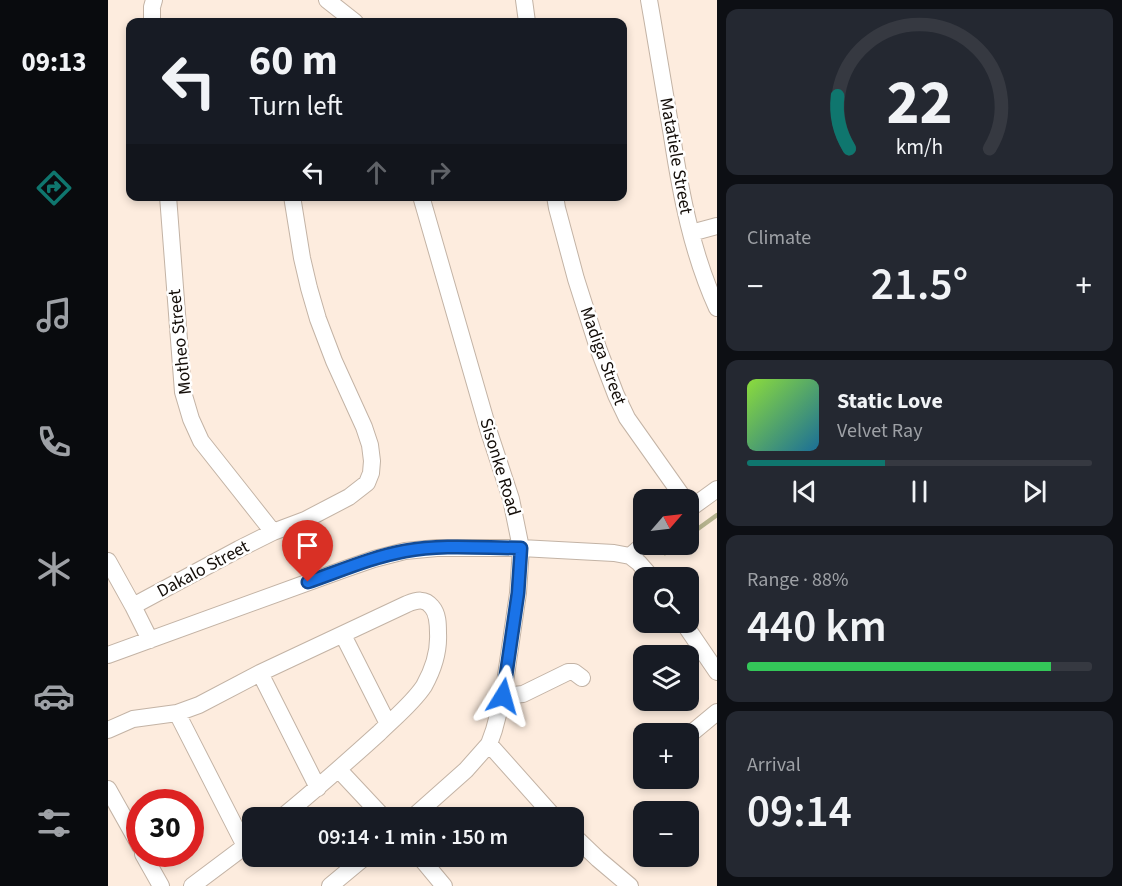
<!DOCTYPE html>
<meta charset="utf-8">
<style>
body{margin:0;font-family:"Source Sans 3",sans-serif;background:#242831;color:#f1f3f6;height:100vh;display:flex;flex-direction:column;font-size:22px;white-space:nowrap}
*{box-sizing:border-box;margin:0}
p{font-size:20px;color:#9ea1a6}
.icon{flex:none;width:33px;height:33px;fill:none;stroke:currentColor;stroke-width:2;stroke-linecap:round;stroke-linejoin:round}
.map{position:relative;flex:1;overflow:hidden}
.drawer{display:flex;flex-direction:column;gap:9px;padding:9px;background:#0d0f14;width:405px}
.drawer>*{flex:none}
.hud{position:absolute;left:18px;top:18px;width:501px;height:183px;border-radius:12px;box-shadow:0 3px 9px #0003;background:#171b24;color:#f1f3f6;overflow:hidden}
.needle{width:39px;rotate:62deg}
.buttons{position:absolute;left:525px;top:489px;display:grid;gap:12px}
.buttons a{display:grid;place-items:center;width:66px;height:66px;border-radius:12px;background:#171b24;box-shadow:0 3px 9px #0003;font-size:30px}
.speed{position:absolute;left:18px;top:789px;display:flex;gap:12px;font-size:30px;font-weight:700;text-align:center}
.speed>*{display:grid;place-content:center;width:78px;height:78px;border-radius:50%;background:#171b24;box-shadow:0 3px 9px #0003;line-height:1}
.speed .limit{border:9px solid #d22;background:#fff;color:#111}
.pin{position:absolute;display:grid;place-items:center;width:51px;height:51px;color:#fff;margin:-62px -26px;border-radius:50% 50% 50% 0;rotate:-45deg;box-shadow:0 0 6px #0007}
.pin .icon{rotate:45deg}
.me{position:absolute;width:66px;margin:-33px;rotate:8deg;stroke-linejoin:round;filter:drop-shadow(0 0 4px #0008)}
.turn{display:flex;align-items:center;gap:21px;height:126px;padding:0 24px;font-size:27px}
.turn .icon{width:78px;height:78px;stroke-width:2.5}
.turn b{display:block;font-size:42px;line-height:51px}
.lanes{display:flex;align-items:center;height:57px;padding:0 24px;background:#0003;justify-content:center;gap:30px;direction:ltr}
.lanes .off{opacity:.35}
.big{font-size:45px;font-weight:600;line-height:1.1}
.drawer .tile{flex:1;display:flex;flex-direction:column;justify-content:center;gap:9px;min-width:0;padding:0 21px;border-radius:12px;background:#242831}
.drawer .dial{align-items:center;gap:0}
.dial svg{height:156px;overflow:visible;fill:none;stroke:#363941;stroke-width:7;stroke-linecap:round;text-anchor:middle}
.dial text{fill:#f1f3f6;stroke:none}
.song{display:flex;align-items:center;gap:18px}
.cover{width:72px;height:72px;border-radius:9px;background:linear-gradient(135deg,hsl(90 70% 55%),hsl(200 70% 35%))}
.played{height:6px;border-radius:3px;background:linear-gradient(90deg,#0f766e 40%,#363941 40%)}
.keys{display:flex;justify-content:space-around;direction:ltr}
.heat{display:flex;justify-content:space-between;align-items:center;font-size:33px;direction:ltr}
.charge{height:9px;border-radius:4px;background:linear-gradient(90deg,#34c759 88%,#363941 0)}
.trip{position:absolute;left:134px;top:807px;width:342px;height:60px;border-radius:12px;background:#171b24;box-shadow:0 3px 9px #0003;font-weight:600;line-height:60px;text-align:center}
main{display:flex;flex:1;min-height:0}
.tabs{display:flex;flex-direction:column;width:108px;justify-content:space-around;align-items:center;background:#090b0e;color:#9ea1a6}
.tabs .icon{width:42px;height:42px}
.tabs .selected{color:#0f766e}
.tabs b{font-size:27px;color:#f1f3f6}
.map>svg:first-child{display:block}
.lines{fill:none;stroke-linecap:round;stroke-linejoin:round}
.stream{stroke:#b6b38e;stroke-width:4.5}
.minor-casing{stroke:#c3b3a5;stroke-width:18}
.minor{stroke:#fff;stroke-width:16}
.route-casing{stroke:#114b97;stroke-width:15}
.route{stroke:#1a73e8;stroke-width:10}
.labels{text-anchor:middle;dominant-baseline:central;stroke-width:5;stroke-linejoin:round;paint-order:stroke}
.street-label{font-size:18px;fill:#130d08;stroke:#fff}
</style>
<main>
<nav class="tabs">
<b>09:13</b>
<svg class="icon selected" aria-label="directions" viewBox="0 0 24 24"><path d="M12 3l9 9-9 9-9-9zM9 14v-3h6M13 9l2 2-2 2"/></svg>
<svg class="icon" aria-label="music" viewBox="0 0 24 24"><path d="M9 18V5l10-2v13"/><circle cx="6" cy="18" r="3"/><circle cx="16" cy="16" r="3"/></svg>
<svg class="icon" aria-label="phone" viewBox="0 0 24 24"><path d="M5 4h4l2 5-3 2q2 4 5 5l2-3 5 2v4C11 20 4 13 5 4z"/></svg>
<svg class="icon" aria-label="climate" viewBox="0 0 24 24"><path d="M12 3v18M4 7l16 10M4 17L20 7"/></svg>
<svg class="icon" aria-label="car" viewBox="0 0 24 24"><path d="M5 17H2v-5l4-1 3-4h7l3 4 3 1v5h-3M9 17h6M6 11h13"/><circle cx="7" cy="17" r="2"/><circle cx="17" cy="17" r="2"/></svg>
<svg class="icon" aria-label="filters" viewBox="0 0 24 24"><path d="M4 7h16M4 17h16"/><circle cx="9" cy="7" r="2"/><circle cx="15" cy="17" r="2"/></svg>
</nav>
<div class="map">
<svg width="609" height="886" viewBox="0 0 609 886">
<rect width="100%" height="100%" fill="#fdecde"/>
<g class="lines">
<path class="stream" d="M580,536L609,515
M557,553L568,544"/>
<defs>
<path id="minor" d="M219,0L247,22
M416,0L419,22
M541,0C549,45 556,90 564,136C573,195 584,253 609,308
M44,22V7L46,0
M60,196L75,392L83,419L93,441L165,532
M447,196L449,208L468,279L490,348L508,395L519,418L577,500
M583,233L609,226
M580,510L609,489
M522,556L531,563L544,578
M0,561L25,606L42,640
M25,606L131,549L165,532L197,520L241,497L259,483L263,473L264,461L262,445L256,427L226,361L210,319L201,288L194,258L184,196
M575,622L609,672
M235,635L280,724
M0,655L237,569L266,559L297,551L329,548H413L506,553L522,556L536,544
M152,673L210,788
M395,696L415,694L460,672H466L474,678
M69,713L137,846
M0,730L25,719L69,713L91,705L152,673L299,604C309,600 317,598 324,607C330,614 330,624 330,633C331,651 325,670 316,686C304,704 286,718 271,733C239,762 207,790 173,818
M580,736L609,712
M381,744L447,818
M231,770L276,818
M0,789L32,846
M304,818L358,770L381,744L386,730L395,696L410,593L413,548L403,499L381,432L313,196
M465,835L490,859L522,886
M35,854L53,886
M311,856L336,886
M84,886L144,841
M222,886L258,856"/>
</defs>
<use href="#minor" class="minor-casing"/>
<use href="#minor" class="minor"/>
</g>
<g class="lines">
<defs>
<path id="route" d="M200,582C232,571 264,557 297,551C335,544 375,548 413,548L410,593L395,696"/>
</defs>
<use href="#route" class="route-casing"/>
<use href="#route" class="route"/>
</g>
<g class="labels">
<g class="street-label">
<text transform="translate(568 156) rotate(80)">Matatiele Street</text>
<text transform="translate(72 342) rotate(-96)">Motheo Street</text>
<text transform="translate(495 356) rotate(70)">Madiga Street</text>
<text transform="translate(392 467) rotate(73)">Sisonke Road</text>
<text transform="translate(95 569) rotate(-28)">Dakalo Street</text>
</g>
</g>
</svg>
<div class="buttons">
<a><svg class="needle" viewBox="-14 -14 28 28"><path d="M0-13l5 13h-10z" fill="#e53935"/><path d="M0 13l5-13h-10z" fill="#9ea1a6"/></svg></a>
<a><svg class="icon" aria-label="search" viewBox="0 0 24 24"><circle cx="10" cy="10" r="6"/><path d="M15 15l6 6"/></svg></a>
<a><svg class="icon" aria-label="layers" viewBox="0 0 24 24"><path d="M12 4l9 5-9 5-9-5zM3 14l9 5 9-5"/></svg></a>
<a>+</a>
<a>−</a>
</div>
<div class="speed"><div class="limit">30</div></div>
<div class="pin" style="left:200px;top:582px;background:#d93025"><svg class="icon" aria-label="arrive" viewBox="0 0 24 24"><path d="M6 21V4h12l-3 4 3 4H6"/></svg></div>
<svg class="me" style="left:395px;top:696px" viewBox="-20 -20 40 40"><path d="M0-17L14 15 0 8-14 15z" fill="#1a73e8" stroke="#fff" stroke-width="4"/></svg>
<div class="trip">09:14 · 1 min · 150 m</div>
<div class="hud">
<div class="turn"><svg class="icon" aria-label="left" viewBox="0 0 24 24"><path d="M17 20v-9H6M10 6l-5 5 5 5"/></svg><div><b>60 m</b>Turn left</div></div>
<div class="lanes"><svg class="icon" aria-label="left" viewBox="0 0 24 24"><path d="M17 20v-9H6M10 6l-5 5 5 5"/></svg><svg class="icon off" aria-label="ahead" viewBox="0 0 24 24"><path d="M12 20V5M6 11l6-6 6 6"/></svg><svg class="icon off" aria-label="right" viewBox="0 0 24 24"><path d="M7 20v-9h11M14 6l5 5-5 5"/></svg></div>
</div>
</div>
<section class="drawer">
<div class="tile dial"><svg viewBox="0 0 100 80">
<path d="M14 69A42 42 0 1 1 86 69"/>
<path d="M14 69A42 42 0 0 1 8 42" stroke="#0f766e"/>
<text x="50" y="56" font-size="32" font-weight="700">22</text>
<text x="50" y="72" font-size="11">km/h</text>
</svg></div>
<div class="tile"><p>Climate</p>
<div class="heat"><a>−</a><b class="big">21.5°</b><a>+</a></div>
</div>
<div class="tile">
<div class="song"><i class="cover"></i><div><b>Static Love</b><p>Velvet Ray</p></div></div>
<div class="played"></div>
<div class="keys"><svg class="icon" aria-label="previous" viewBox="0 0 24 24"><path d="M18 5L8 12l10 7zM5 5v14"/></svg><svg class="icon" aria-label="pause" viewBox="0 0 24 24"><path d="M8 5v14M16 5v14"/></svg><svg class="icon" aria-label="next" viewBox="0 0 24 24"><path d="M6 5l10 7-10 7zM19 5v14"/></svg></div>
</div>
<div class="tile"><p>Range · 88%</p><b class="big">440 km</b><div class="charge"></div></div>
<div class="tile"><p>Arrival</p><b class="big">09:14</b></div>
</section>
</main>
